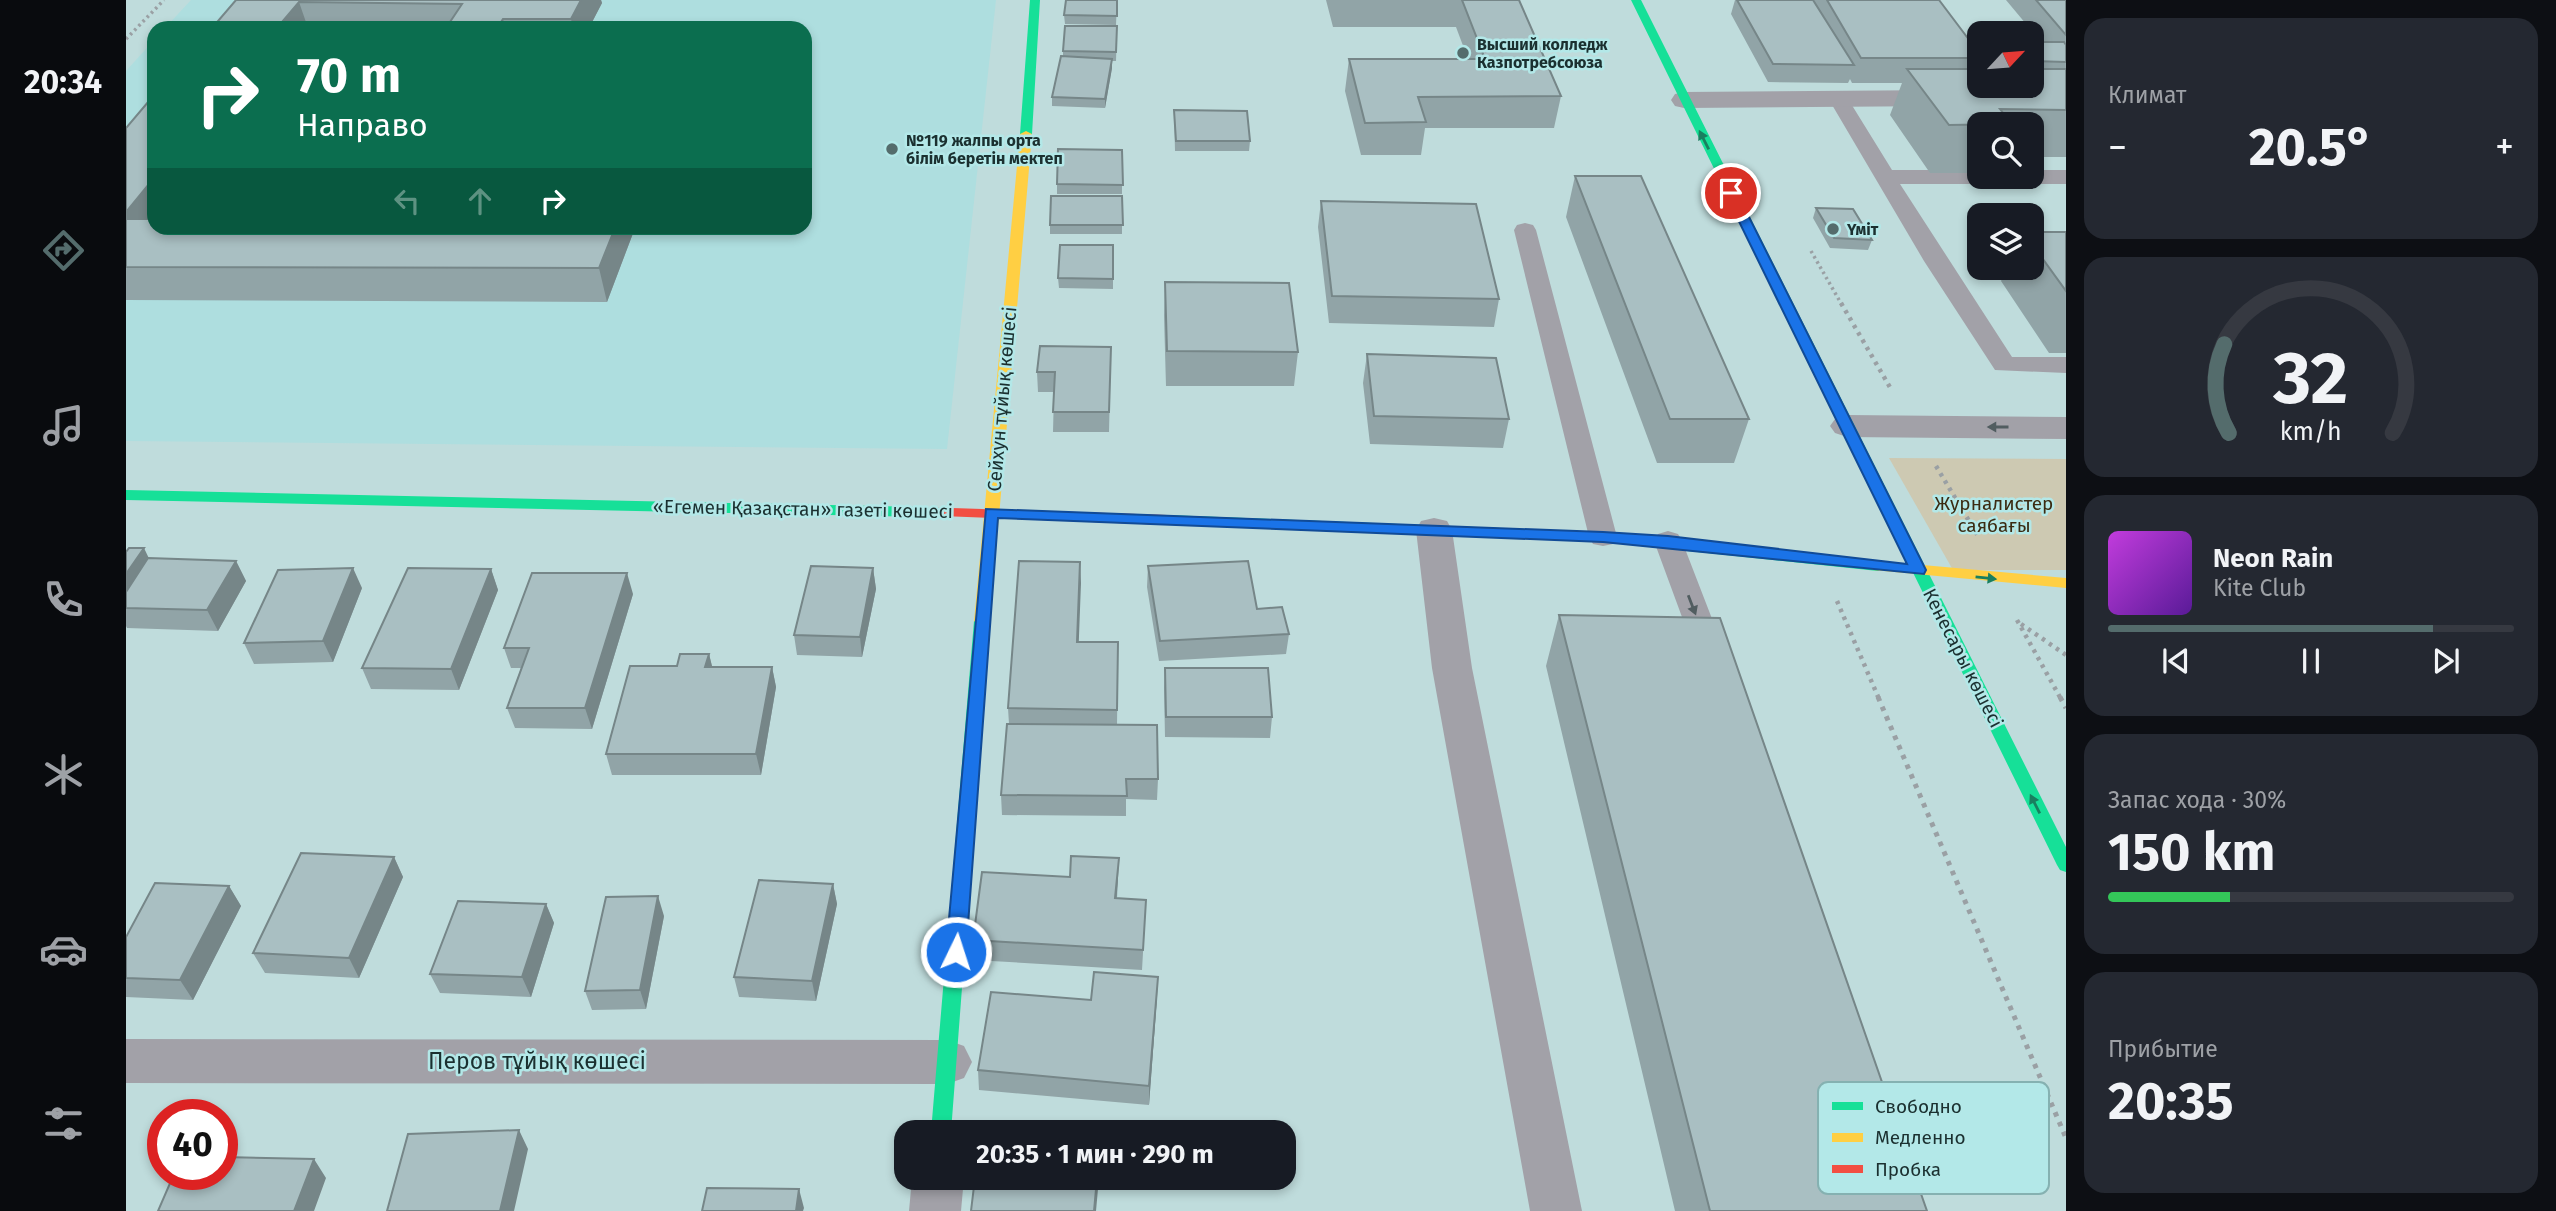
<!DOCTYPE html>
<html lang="ru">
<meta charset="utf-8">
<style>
body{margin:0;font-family:"Fira Sans",sans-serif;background:#242831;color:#f1f3f6;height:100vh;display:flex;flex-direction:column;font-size:26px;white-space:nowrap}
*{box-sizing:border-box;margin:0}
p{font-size:23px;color:#9ea1a6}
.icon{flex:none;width:38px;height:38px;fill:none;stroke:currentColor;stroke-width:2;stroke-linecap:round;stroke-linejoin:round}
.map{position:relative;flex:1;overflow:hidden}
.sheet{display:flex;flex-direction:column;gap:18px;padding:18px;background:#0d0f14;width:490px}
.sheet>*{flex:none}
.hud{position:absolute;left:21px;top:21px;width:665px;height:214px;border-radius:21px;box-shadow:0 4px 10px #0003;background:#0b6e4f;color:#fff;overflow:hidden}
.needle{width:46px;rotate:64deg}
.tools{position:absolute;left:1841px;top:21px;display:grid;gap:14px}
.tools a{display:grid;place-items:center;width:77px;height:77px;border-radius:14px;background:#171b24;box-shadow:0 4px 10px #0003;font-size:35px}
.speed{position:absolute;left:21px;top:1099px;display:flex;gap:14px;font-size:35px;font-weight:700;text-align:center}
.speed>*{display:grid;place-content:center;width:91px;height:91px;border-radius:50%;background:#171b24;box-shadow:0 4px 10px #0003;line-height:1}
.speed .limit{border:10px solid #d22;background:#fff;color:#111}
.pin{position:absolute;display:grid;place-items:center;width:60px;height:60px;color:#fff;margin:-30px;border:4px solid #fff;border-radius:50%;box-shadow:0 2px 7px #0007}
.me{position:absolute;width:77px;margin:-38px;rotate:4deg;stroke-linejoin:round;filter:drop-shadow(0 0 5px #0008)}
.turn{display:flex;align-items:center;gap:24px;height:147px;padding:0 35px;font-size:32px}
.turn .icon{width:91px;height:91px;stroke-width:2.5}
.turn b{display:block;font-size:49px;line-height:60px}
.lanes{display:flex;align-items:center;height:66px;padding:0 35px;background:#0003;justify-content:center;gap:35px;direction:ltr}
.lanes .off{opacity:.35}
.big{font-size:52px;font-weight:700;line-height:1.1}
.sheet .card{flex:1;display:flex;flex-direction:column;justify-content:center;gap:10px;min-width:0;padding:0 24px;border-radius:21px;background:#242831}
.sheet .dial{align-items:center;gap:0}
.dial svg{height:182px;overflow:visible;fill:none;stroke:#363941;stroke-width:7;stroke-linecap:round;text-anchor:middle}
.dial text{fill:#f1f3f6;stroke:none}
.song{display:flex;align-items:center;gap:21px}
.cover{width:84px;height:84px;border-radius:10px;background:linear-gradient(135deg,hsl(290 70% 55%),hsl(270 70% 35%))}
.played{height:7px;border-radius:4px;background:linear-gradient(90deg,#546c6c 80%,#363941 80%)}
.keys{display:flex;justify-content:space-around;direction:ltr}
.heat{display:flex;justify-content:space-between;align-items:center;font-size:38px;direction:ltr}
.charge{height:10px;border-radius:5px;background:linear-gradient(90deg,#34c759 30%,#363941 0)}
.trip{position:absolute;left:768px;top:1120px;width:402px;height:70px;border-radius:21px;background:#171b24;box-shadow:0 4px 10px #0003;font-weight:700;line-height:70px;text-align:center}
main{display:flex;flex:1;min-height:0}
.tab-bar{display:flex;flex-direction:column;width:126px;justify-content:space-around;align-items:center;background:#090b0e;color:#9ea1a6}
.tab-bar .icon{width:49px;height:49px}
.tab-bar .current{color:#546c6c}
.tab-bar b{font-size:32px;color:#f1f3f6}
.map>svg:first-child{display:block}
.built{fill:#aededf}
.green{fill:#cdc9b2}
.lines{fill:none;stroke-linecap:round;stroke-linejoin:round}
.path-far2{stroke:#9aa0a4;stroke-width:3.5;stroke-dasharray:2.5 3.5;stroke-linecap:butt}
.path-far1{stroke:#9aa0a4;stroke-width:4.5;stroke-dasharray:3.5 5;stroke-linecap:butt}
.path{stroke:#9aa0a4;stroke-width:5;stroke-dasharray:4.5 6;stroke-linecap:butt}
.lane{fill:#a2a1a8;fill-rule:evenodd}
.street{fill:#a2a1a8;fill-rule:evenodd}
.fast{fill:#16e098;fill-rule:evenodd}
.slow{fill:#ffcf43;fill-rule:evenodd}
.jam{fill:#f24e42;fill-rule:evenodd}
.wall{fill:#91a4a7}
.shaded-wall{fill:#768688}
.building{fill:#a9bfc2;stroke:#768688;stroke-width:2}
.oneway{fill:#197f5f}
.oneway2{fill:#515d60}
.route{fill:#1a73e8;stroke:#114b97;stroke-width:2}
.poi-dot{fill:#546c6c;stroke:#b3e8e8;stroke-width:2.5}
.labels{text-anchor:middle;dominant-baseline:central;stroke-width:5;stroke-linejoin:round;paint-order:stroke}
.far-poi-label{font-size:16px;font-weight:bold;fill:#1b3030;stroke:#b3e8e8;text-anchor:start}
.street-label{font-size:19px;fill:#1b3030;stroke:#b3e8e8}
.park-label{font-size:19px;fill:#3b2b12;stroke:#b3e8e8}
.near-street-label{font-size:23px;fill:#1b3030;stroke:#b3e8e8}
.key{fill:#b3e8e8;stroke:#85b1b1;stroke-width:2}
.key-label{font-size:19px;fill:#1b3030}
</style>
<main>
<nav class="tab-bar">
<b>20:34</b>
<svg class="icon current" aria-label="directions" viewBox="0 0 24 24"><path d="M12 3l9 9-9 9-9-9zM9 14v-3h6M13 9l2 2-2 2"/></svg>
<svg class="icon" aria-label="music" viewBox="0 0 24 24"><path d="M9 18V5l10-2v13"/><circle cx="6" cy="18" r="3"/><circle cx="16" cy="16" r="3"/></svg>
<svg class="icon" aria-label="phone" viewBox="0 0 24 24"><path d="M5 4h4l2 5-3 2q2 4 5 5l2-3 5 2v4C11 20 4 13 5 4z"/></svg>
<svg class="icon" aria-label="climate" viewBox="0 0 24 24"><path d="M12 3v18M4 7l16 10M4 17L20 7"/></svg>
<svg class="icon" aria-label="car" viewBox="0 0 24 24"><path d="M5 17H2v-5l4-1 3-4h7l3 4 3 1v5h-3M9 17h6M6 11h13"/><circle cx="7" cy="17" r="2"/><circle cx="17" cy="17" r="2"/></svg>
<svg class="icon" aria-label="filters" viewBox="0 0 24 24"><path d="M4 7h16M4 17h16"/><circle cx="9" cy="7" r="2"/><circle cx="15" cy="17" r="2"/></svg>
</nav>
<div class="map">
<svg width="1940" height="1211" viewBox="0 0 1940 1211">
<rect width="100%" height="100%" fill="#bfdcdc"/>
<path class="built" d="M65,0H870L821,449L0,441V71L28,40V228H679V28H39Z"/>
<path class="green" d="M1763,458L1940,459V570H1827Z"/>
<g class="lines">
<path class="path-far2" d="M0,39L38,0
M1685,251L1716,305"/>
<path class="path-far1" d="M1715,303L1765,389
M1810,466L1852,536
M1711,601L1753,699
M1891,620L1935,699
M1895,624L1940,655"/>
<path class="path" d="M1752,697L1940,1138
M1934,697L1940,708"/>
<path class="lane" d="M1712,92L1719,94L1766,170H1853V177H1906V170H1940V184H1774L1886,357H1940V373L1869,370L1798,261L1702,98L1705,94Z
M1399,223L1407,225L1410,230L1491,537L1487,544L1477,546L1467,544L1463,537L1388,230L1391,225Z
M1542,531L1552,534L1556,541L1600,655L1596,663L1585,666L1574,663L1570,655L1528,541L1532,534Z"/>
<path class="street" d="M1822,90L1831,92L1835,98L1831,104L1822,106L1558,108L1549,106L1545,100L1549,94L1558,92Z
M1721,415L1940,417V439L1721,437L1709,433L1704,426L1709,419Z
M1308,518L1321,521L1326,530L1346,668L1456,1211H1404L1306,668L1290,530L1295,521Z
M0,1039L821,1040L838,1046L846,1062L838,1078L821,1084L0,1083Z
M786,1178H838L835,1211H783Z"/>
<path class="fast" d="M904,0H914L906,134L900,137L894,134Z
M1505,0H1515L1940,847V872L1934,870L1931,865Z
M0,490L795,507L802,512L795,517L0,500Z
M1041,515L1477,532L1752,561L1760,566L1752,571L1477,542L1036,523L1034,520Z
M856,615L864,621L825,1132H805L848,621Z"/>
<path class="slow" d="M900,131L906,134L864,621L856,627L848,621L894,134Z
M1752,561L1940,578V588L1747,570L1744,566L1747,562Z"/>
<path class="jam" d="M795,507L1041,515L1048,520L1041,525L790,515L788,512L790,509Z"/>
</g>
<path class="wall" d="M110,0H475L476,3L463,28H86Z
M991,0L990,25L939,24L938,15Z
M1200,0H1393L1435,96L1428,128H1299L1295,155H1235L1219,91L1223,59H1342L1330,27H1207Z
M1609,0H1813L1853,53V69L1906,86V42H1915L1880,0H1940V157H1906V124H1853V173H1804L1764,115L1776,83H1726L1724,79L1722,83L1642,82L1605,14Z
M991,26L990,61H986V68L979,108L926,106V97L937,57V51Z
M1048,110L1124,141L1123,151H1049Z
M0,128L28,228H509L481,302L0,300Z
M996,150V194H931V184Z
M1449,176L1623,419L1608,463H1531L1440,217Z
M996,196V234H924V225Z
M1195,201L1373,299L1368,327L1203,323L1192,227Z
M1690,208L1746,240L1742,250L1704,248L1687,218Z
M1906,232H1940V353H1923L1875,281L1881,268H1906Z
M987,245V289L933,288L932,278Z
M1039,282L1172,352L1168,386H1040L1038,316Z
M985,347L983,432H927L928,392H912L911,372Z
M1241,354L1383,419L1377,448L1244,444L1237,383Z
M0,552L23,558L110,561L120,581L92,631L1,628L0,626Z
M954,562L952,642H992L991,725L1032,779L1031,800L1000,799V816L876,815L875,795L883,724L882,708Z
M1022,566L1163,634L1160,654L1033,661L1021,587Z
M747,568L750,589L736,657L671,655L668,635Z
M365,569L372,590L333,690L245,689L236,668Z
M236,588L207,662L128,664L118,643Z
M507,594L466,729L389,728L381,708L395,668H385L378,648Z
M1433,615L1801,1211H1549L1420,666Z
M583,654L586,667H646L650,687L635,775H486L480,754L551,666Z
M1039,668L1146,717L1144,738L1039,737L1038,688Z
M268,857L277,877L233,978L139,973L127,953Z
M944,877L992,878L991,899L1020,900L1016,970L848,960L847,940Z
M707,884L711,904L690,1001L613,997L608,977Z
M103,886L115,906L67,1000L0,997V937Z
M420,904L428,923L405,997L314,993L304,974Z
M538,916L520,1009L466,1010L459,991Z
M1031,997L1023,1105L853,1090L852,1070L965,1000Z"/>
<path class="shaded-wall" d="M455,0H475L476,3L463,28H447L445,19Z
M173,2L182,28H151Z
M377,19L379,28H371Z
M986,59V68L979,108V99Z
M28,178V228L0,231V212Z
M489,228H509L481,302L473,268Z
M18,548L28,569L0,604V574Z
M110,561L120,581L92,631L81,610Z
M954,562L955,583L952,662L951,642Z
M227,568L236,588L207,662L197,641Z
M747,568L750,589L736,657L734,637Z
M365,569L372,590L333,690L325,669Z
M501,573L507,594L466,729L459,708Z
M583,654L588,674L579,667Z
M646,667L650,687L635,775L630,754Z
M268,857L277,877L233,978L223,958Z
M993,858L992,878L989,918V898Z
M707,884L711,904L690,1001L686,981Z
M103,886L115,906L67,1000L54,980Z
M532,896L538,916L520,1009L514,990Z
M420,904L428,923L405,997L396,977Z
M1032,977L1031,997L1023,1105V1086Z
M393,1130L402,1149L388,1211H374Z
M188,1159L200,1178L188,1211H168Z
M971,1178H973L970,1211H968Z
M673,1189L678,1208L677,1211H670Z"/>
<path class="building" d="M110,0H455L445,19H377L371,28H320L336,4L173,2L151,28H86Z
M940,0H991V16L938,15Z
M1336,0H1393L1435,96L1292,97L1300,122L1239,123L1223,59H1359Z
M1611,0H1687L1728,65L1647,64Z
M1701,0H1813L1853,53V58H1735Z
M1910,0H1940V35Z
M939,26H991L990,52L937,51Z
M1906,42H1938L1940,45V62L1906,61Z
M935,56L986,59L979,99L926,97Z
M1781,69H1853V86H1906V69H1940V110L1874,109L1886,124L1823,125Z
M28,95V178L0,212V128Z
M1048,110L1121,111L1124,141H1050Z
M932,149L996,150L997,185L931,184Z
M1449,176H1515L1623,419H1544Z
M925,196H996L997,225H924Z
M1195,201L1350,204L1373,299L1206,296Z
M1690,208L1727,209L1746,240L1708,238Z
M0,219H28V228H489L473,268L0,267Z
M1906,232H1940V291L1906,244Z
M934,245H987V279L932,278Z
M1039,282L1163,283L1172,352L1041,351Z
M914,346L985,347L983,412H927L929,372H911Z
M1241,354L1370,358L1383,419L1248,416Z
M3,548H18L0,574V552Z
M22,558L110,561L81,610L0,608V592Z
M893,561L954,562L951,642H992L991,710L882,708Z
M1122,561L1131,609L1156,607L1163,634L1034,641L1022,566Z
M685,566L747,568L734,637L668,635Z
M227,568L197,641L118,643L152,570Z
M282,568L365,569L325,669L236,668Z
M406,573H501L459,708H381L403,648H378Z
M1433,615L1594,618L1801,1211H1584Z
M554,654H583L579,667H646L630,754H480L504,666H551Z
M1039,668H1142L1146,717H1040Z
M881,724L1031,725L1032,779H1000L1001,796L875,795Z
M175,853L268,857L223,958L127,953Z
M945,856L993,858L989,898L1020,900L1017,950L847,940L856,872L944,877Z
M633,880L707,884L686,981L608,977Z
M29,883L103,886L54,980L0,978V937Z
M532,896L514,990L459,991L480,897Z
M332,901L420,904L396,977L304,974Z
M968,972L1032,977L1023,1086L852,1070L865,992L965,1000Z
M393,1130L374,1211H261L282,1134Z
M96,1157L188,1159L168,1211H32L48,1174H96Z
M849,1178H971L968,1211H845Z
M581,1188L673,1189L670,1211H576Z"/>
<defs><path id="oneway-solid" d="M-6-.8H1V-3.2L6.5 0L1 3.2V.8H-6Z" transform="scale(1.75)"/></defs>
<g class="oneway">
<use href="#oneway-solid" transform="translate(1578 140) rotate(-117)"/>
<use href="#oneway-solid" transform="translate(1860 578) rotate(6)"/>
<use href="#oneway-solid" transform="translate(1909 804) rotate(-117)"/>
</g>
<g class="oneway2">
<use href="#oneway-solid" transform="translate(1872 427) rotate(-180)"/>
<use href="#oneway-solid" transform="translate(1566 605) rotate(69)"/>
</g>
<path class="route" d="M1605,190L1611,193L1800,570L1798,574L1477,542L872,518L840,952L837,958L830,960L823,958L820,952L860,509L1477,532L1542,536L1781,564L1599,193Z"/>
<g class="poi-dot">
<circle cx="1337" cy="53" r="7"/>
<circle cx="766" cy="149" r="7"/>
<circle cx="1707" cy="229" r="7"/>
</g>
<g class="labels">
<g class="far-poi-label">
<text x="1351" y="44">Высший колледж<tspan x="1351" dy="18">Казпотребсоюза</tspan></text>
<text x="780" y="140">№119 жалпы орта<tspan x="780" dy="18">білім беретін мектеп</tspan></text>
<text x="1721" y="229">Үміт</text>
</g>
<g class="street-label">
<text transform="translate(876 399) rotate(-85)">Сейхун тұйық көшесі</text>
<text transform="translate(677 509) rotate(1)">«Егемен Қазақстан» газеті көшесі</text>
<text transform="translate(1837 658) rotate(63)">Кенесары көшесі</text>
</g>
<g class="park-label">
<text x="1868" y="503">Журналистер<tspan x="1868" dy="22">саябағы</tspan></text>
</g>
<g class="near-street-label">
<text x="411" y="1061">Перов тұйық көшесі</text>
</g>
</g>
<rect x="1692" y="1082" width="231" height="112" rx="10" class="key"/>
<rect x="1706" y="1102" width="31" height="8" fill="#16e098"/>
<rect x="1706" y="1133" width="31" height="9" fill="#ffcf43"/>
<rect x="1706" y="1165" width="31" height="8" fill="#f24e42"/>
<g class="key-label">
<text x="1749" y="1113">Свободно</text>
<text x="1749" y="1144">Медленно</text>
<text x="1749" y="1176">Пробка</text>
</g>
</svg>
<div class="tools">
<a><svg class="needle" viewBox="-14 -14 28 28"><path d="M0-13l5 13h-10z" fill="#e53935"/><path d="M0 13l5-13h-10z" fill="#9ea1a6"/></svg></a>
<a><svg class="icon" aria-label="search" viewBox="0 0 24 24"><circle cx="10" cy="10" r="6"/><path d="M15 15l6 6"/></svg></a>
<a><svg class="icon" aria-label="layers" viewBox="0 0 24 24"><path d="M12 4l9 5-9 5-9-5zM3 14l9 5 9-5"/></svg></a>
</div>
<div class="speed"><div class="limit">40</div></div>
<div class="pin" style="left:1605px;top:193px;background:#d93025"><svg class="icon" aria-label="arrive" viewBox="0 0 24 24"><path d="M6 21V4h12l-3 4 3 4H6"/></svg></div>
<svg class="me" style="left:830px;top:952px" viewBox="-20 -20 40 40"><circle r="17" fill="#1a73e8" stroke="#fff" stroke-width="3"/><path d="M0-11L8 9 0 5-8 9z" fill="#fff"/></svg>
<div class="trip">20:35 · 1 мин · 290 m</div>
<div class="hud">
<div class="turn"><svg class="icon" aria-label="right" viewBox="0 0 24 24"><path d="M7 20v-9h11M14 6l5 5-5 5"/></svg><div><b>70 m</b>Направо</div></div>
<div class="lanes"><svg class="icon off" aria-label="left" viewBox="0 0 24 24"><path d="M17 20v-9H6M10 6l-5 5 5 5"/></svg><svg class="icon off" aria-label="ahead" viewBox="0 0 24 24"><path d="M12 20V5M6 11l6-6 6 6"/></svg><svg class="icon" aria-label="right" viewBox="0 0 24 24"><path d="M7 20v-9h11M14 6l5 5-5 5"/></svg></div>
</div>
</div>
<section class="sheet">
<div class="card"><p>Климат</p>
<div class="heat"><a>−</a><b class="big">20.5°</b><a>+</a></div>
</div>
<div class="card dial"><svg viewBox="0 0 100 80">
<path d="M14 69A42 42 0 1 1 86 69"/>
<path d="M14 69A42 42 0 0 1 12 30" stroke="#546c6c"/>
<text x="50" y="56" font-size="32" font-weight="700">32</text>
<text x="50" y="72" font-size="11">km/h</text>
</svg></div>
<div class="card">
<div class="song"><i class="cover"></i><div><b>Neon Rain</b><p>Kite Club</p></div></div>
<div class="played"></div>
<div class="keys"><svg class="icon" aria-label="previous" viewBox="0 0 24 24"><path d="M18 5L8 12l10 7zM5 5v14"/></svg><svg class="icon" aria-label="pause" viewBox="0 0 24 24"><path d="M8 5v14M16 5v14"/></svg><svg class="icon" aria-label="next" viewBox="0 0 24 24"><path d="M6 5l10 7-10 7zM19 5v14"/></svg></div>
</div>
<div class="card"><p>Запас хода · 30%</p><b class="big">150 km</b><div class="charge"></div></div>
<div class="card"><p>Прибытие</p><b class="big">20:35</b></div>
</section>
</main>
